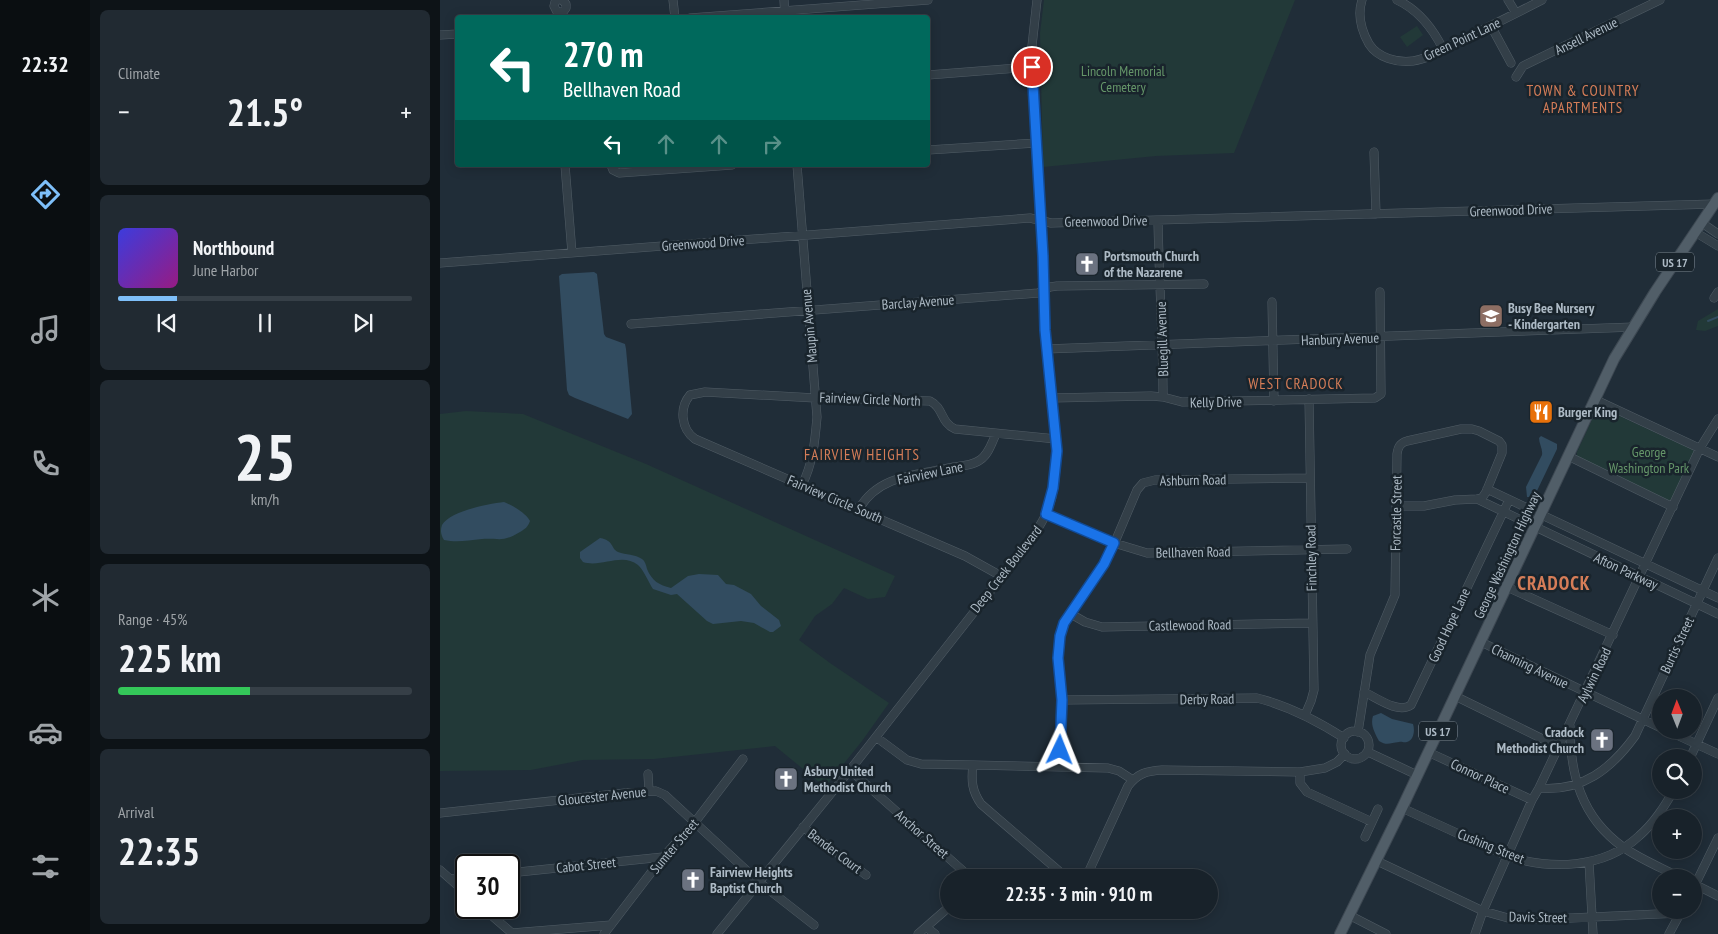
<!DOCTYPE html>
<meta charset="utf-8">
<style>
body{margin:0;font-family:"PT Sans Narrow",sans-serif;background:#212a32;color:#f1f3f6;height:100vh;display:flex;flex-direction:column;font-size:19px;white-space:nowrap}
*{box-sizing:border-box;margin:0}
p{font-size:16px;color:#9fa4a8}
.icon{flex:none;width:28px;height:28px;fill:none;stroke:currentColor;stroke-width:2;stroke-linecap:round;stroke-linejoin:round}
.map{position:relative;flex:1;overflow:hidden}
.drawer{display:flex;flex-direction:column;gap:10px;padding:10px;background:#0d1317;width:350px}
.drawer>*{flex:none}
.banner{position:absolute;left:15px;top:15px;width:475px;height:152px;border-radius:5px;box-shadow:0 2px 12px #0003,0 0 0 1px #363f47;background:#00695c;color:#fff;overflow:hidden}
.needle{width:32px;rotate:359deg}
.tools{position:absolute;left:1212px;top:689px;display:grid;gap:10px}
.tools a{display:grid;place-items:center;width:50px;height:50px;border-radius:50%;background:#18222a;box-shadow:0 2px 12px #0003,0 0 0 1px #363f47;font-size:25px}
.speed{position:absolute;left:15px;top:854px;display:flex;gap:10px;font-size:25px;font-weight:700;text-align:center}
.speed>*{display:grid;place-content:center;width:65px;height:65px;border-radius:50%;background:#18222a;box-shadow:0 2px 12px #0003,0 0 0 1px #363f47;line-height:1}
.speed .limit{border:2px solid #111;border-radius:8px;background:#fff;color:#111}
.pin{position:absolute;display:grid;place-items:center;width:42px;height:42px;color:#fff;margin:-21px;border:2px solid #fff;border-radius:50%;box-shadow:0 1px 5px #0007}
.me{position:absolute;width:55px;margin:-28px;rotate:2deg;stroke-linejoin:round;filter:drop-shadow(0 0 4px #0008)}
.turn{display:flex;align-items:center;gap:18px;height:105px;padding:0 25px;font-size:22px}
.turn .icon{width:65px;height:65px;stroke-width:2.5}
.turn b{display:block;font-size:35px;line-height:42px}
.lanes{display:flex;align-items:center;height:48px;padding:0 25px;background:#0003;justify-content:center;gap:25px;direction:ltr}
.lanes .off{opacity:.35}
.big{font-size:38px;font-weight:800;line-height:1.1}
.drawer .tile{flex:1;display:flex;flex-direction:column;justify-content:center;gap:8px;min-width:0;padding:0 18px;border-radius:8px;background:#212a32}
.drawer .dial{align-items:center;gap:0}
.dial b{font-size:65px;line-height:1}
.song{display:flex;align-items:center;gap:15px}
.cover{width:60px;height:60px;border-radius:8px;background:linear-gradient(135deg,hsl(240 70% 55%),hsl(310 70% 35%))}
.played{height:5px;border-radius:2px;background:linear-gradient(90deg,#7ebff9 20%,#363f47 20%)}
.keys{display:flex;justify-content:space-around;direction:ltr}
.heat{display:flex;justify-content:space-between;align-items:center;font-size:28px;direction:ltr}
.charge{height:8px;border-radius:4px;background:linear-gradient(90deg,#34c759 45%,#363f47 0)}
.trip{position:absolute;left:500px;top:869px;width:278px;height:50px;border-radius:25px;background:#18222a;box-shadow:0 2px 12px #0003,0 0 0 1px #363f47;font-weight:800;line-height:50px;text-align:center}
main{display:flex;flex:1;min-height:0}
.tab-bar{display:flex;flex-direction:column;width:90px;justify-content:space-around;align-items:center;background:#0a0e11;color:#9fa4a8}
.tab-bar .icon{width:35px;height:35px}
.tab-bar .current{color:#7ebff9}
.tab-bar b{font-size:22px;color:#f1f3f6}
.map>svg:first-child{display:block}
.green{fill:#223938}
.water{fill:#324c60}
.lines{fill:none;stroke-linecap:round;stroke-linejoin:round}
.stream{stroke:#324c60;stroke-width:2}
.minor-casing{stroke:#515d66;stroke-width:9}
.major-casing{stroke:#3d4852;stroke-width:12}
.minor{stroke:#333f48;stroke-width:8}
.major{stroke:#515e68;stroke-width:10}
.route-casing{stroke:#114b97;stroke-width:12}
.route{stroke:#1a73e8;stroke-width:9}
.labels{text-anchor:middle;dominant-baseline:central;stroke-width:5;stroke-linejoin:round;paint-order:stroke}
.shield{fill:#19242c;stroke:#818d97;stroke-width:1}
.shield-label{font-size:12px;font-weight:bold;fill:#adbac5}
.street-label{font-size:14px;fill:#adbac5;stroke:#19242c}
.park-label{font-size:14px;fill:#659669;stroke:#19242c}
.poi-label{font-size:14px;font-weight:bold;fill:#adbac5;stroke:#19242c;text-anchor:start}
.neighbourhood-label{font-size:15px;letter-spacing:1px;fill:#d57d58;stroke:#19242c}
.district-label{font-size:19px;font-weight:bold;letter-spacing:1px;fill:#d57d58;stroke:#19242c}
</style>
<main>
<nav class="tab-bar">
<b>22:32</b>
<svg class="icon current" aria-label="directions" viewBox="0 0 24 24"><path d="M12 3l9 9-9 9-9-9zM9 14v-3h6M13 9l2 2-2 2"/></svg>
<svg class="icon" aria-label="music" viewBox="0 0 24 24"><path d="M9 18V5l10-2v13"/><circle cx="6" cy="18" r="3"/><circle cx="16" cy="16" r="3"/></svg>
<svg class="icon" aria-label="phone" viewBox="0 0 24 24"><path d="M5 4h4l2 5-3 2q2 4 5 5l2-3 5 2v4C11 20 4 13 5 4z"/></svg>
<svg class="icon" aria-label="climate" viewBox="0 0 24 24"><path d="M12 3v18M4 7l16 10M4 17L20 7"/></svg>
<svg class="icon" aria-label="car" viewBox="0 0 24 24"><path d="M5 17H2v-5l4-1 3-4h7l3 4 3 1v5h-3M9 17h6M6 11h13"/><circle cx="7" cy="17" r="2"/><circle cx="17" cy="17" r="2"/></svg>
<svg class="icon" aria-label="filters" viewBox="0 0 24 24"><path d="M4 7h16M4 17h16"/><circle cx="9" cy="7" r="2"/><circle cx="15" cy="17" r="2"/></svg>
</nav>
<section class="drawer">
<div class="tile"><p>Climate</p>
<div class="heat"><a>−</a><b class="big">21.5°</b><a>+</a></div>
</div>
<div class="tile">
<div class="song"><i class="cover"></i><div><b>Northbound</b><p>June Harbor</p></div></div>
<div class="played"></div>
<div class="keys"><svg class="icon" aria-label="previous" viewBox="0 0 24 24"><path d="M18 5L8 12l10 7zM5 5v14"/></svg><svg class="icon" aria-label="pause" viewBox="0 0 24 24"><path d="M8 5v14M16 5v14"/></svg><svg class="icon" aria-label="next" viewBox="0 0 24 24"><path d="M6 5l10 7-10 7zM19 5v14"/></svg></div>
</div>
<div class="tile dial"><b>25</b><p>km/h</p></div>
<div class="tile"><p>Range · 45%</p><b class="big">225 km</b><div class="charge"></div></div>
<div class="tile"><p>Arrival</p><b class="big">22:35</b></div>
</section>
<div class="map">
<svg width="1278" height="934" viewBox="0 0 1278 934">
<rect width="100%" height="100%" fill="#202d38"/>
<path class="green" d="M604,0H855L794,153L716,156L603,167L600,33Z
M977,26L983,35L967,47L960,37Z
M1278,309V326L1265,331L1256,330L1258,321Z
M1160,407L1253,450L1254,452L1232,500L1227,501L1137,456V452L1157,409Z
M26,411L83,414L206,464L455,576L445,597L428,599L404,588L392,604L375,616L359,640L390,663L449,703L422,741L385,787L335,746L214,759L143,760L91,770L0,771V414Z"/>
<path class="water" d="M154,272L157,274L164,334L166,337L185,344L186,349L192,414L188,419L135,398L129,395L127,390L119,276L122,274Z
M1101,436L1117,444V449L1095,495L1091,497H1087L1086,487L1102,455C1103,449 1099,444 1099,438Z
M64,502C72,505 86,513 90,521C88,527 85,529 80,532C61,543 61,538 42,539C28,540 18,543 4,540C1,535 0,531 2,525C10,511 48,504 64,502Z
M160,538C175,541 170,548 178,552C186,555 195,554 202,559C205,561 206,565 207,569C212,581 219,585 231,588L248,576L259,574L278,575L286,584L294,585L311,594L321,606L339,620L341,626L333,632H330L314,623L301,621L273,624L267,621L237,594L231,595L213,589C209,583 203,569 198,565C182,552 161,568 143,562L140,558V552Z
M941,713L952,719L973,724C975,730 974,740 967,742C963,743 962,741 959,742C950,743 947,746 939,741C935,733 930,725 933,716Z"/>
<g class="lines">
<path class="stream" d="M1268,321L1278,317"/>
<defs>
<path id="minor" d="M233,0L235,18
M344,0L345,18
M922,0C917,16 921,30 929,44C938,58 957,63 973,61C988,59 1002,50 1016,43C1044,29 1073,15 1102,0
M957,0C979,10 993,29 1003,49
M1068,0L1076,13
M117,12H123L126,8V4L122,0
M117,12L114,6L115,2L118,0
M250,18L488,0
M1051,26L1071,63
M0,35L18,34
M488,75L592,67
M1076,77L1083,66L1220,0
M488,150L596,143
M934,152L936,214
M125,165L132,253
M171,165L173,170L179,173L292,165
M357,165L377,417C375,441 373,463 362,485
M718,220C719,279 723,338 723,397
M1262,223L1278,234
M1255,232L1278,246
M0,263L590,218L611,223L1274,204
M1274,298L1278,292
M832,302L834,401
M191,324L598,293L610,287L617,286L764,284
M606,349L1194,327
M611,398L711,396L723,397L742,402L935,398L941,394L940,292
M1154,399L1278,457
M1128,456L1233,507
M1047,489L1278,598
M1037,499L1278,614
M419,509C439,474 479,475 514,467C523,466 533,465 540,460C549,454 552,442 556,434
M606,514L674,543L707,553L907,549
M561,576L525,556L255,439C241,429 239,408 250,395L265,392L375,398L490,401C504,408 500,422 515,429L616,439
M1067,587L1173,635
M631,614L645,622L662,627L872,623
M1041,642L1221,728
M924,692C937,698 958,714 971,705L1069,500
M1015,696L1119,747
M622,700L817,698C849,706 876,720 904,738
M865,715L871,701L874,690L869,399
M1130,726C1130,774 1141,817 1183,847C1200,859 1222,868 1241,878
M1226,730L1278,754
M901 745a14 14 0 1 1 28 0a14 14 0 1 1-28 0Z
M918,732L930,655L955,595L957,454C958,447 960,443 967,441L1021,429H1032L1039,431L1059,441L1062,445V453L1046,492L1042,498L1037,499L1015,500L984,506H956
M436,737L467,760L481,764L533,765C531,781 532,791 541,804L627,878
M928,752L977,775
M988,752L1092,800
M1250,758L1278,698
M533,765L668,768L679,771L693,780
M620,766L622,700L618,657L620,636L624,623L631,614L669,556L697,490L703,483L715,480L870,478
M410,770L531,878
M860,772V783L867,792L932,822
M208,774L209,791
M1099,788C1142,792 1171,769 1195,736L1278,558
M962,808L1067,856C1111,870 1164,869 1199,836C1214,823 1224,807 1234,790
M0,813L185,793L216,791L225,795L319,882L374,925
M363,827L426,875
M925,837L938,809
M937,861L1043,911L1068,918L1109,919L1240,913
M1149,862L1153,934
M0,870L26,893
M69,873L223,857
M644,878L649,871L688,786C698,773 707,771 722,770L860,772L885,768L897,762L905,754
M10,879L26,877
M1254,884L1278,896
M1254,887L1278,838
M43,908L73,934
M909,915L946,934
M486,927L495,934
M72,933L171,925
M164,934L223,857L255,822L303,759
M277,934L410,770L589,542C594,534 600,526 604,518C615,498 616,473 617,451L605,330L603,257L591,55L597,0
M478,934L509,907
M1035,934L1043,911L1092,800L1099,788L1260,448L1278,419
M1229,934L1242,910"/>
<path id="major" d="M900,934L962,808L1174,359L1215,292L1278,198"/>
</defs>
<use href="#minor" class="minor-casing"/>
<use href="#major" class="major-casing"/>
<use href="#minor" class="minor"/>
<use href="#major" class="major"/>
</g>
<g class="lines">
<defs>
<path id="route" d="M592,67L603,256L605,330L617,451L613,488L606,514L674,543L664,564L624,623L620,636L618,658L622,700L620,750"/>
</defs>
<use href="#route" class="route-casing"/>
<use href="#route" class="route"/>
</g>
<defs>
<symbol id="church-square" viewBox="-11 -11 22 22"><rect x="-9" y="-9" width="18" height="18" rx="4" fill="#6b7280" stroke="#19242c"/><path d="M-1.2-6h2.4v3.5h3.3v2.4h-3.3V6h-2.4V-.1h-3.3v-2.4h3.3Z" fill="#fff"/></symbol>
<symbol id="school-square" viewBox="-11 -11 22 22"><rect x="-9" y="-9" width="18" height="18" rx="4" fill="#8d6e63" stroke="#19242c"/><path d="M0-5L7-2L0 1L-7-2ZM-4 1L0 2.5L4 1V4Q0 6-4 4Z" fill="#fff"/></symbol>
<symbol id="restaurant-square" viewBox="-11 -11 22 22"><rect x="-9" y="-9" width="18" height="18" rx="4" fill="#e8710a" stroke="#19242c"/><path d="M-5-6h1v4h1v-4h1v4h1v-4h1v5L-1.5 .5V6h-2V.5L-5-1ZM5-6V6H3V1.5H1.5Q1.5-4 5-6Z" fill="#fff"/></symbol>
</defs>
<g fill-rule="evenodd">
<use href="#church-square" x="633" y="250" width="28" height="28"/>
<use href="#school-square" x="1037" y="302" width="28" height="28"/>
<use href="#restaurant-square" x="1087" y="398" width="28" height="28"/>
<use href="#church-square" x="1148" y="726" width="28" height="28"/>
<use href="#church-square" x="332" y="765" width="28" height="28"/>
<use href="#church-square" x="239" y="866" width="28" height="28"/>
</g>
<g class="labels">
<g class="shield">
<rect x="1216" y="252.5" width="38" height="19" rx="4"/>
<rect x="979" y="721.5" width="38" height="19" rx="4"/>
</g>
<g class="shield-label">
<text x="1235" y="262">US 17</text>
<text x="998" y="731">US 17</text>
</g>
<g class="street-label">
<text transform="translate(1146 36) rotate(-26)">Ansell Avenue</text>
<text transform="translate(1022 39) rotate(-25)">Green Point Lane</text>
<text transform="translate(1071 210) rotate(-2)">Greenwood Drive</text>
<text transform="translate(666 221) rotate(-1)">Greenwood Drive</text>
<text transform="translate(263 243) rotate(-4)">Greenwood Drive</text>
<text transform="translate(478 302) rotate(-4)">Barclay Avenue</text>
<text transform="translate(369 326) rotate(-95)">Maupin Avenue</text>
<text transform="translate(722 339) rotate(-92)">Bluegill Avenue</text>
<text transform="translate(900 339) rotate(-2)">Hanbury Avenue</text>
<text transform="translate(430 399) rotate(2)">Fairview Circle North</text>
<text transform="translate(776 402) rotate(-1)">Kelly Drive</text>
<text transform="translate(490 473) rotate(-12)">Fairview Lane</text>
<text transform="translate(753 480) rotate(-1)">Ashburn Road</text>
<text transform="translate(395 499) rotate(23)">Fairview Circle South</text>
<text transform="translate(956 513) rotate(-89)">Forcastle Street</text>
<text transform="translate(753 552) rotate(-1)">Bellhaven Road</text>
<text transform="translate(1067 555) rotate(-65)">George Washington Highway</text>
<text transform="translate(871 558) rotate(-91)">Finchley Road</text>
<text transform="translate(566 569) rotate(-52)">Deep Creek Boulevard</text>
<text transform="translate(1186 571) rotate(25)">Afton Parkway</text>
<text transform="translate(750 625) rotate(-1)">Castlewood Road</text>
<text transform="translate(1009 625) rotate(-65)">Good Hope Lane</text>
<text transform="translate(1237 645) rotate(-65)">Burtis Street</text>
<text transform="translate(1090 666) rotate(26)">Channing Avenue</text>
<text transform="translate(1154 675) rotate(-64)">Aylwin Road</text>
<text transform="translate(767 699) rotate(-1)">Derby Road</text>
<text transform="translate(1040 776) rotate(25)">Connor Place</text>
<text transform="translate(162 796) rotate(-6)">Gloucester Avenue</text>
<text transform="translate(482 834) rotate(41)">Anchor Street</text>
<text transform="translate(234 846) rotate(-50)">Sumter Street</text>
<text transform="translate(1051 846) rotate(22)">Cushing Street</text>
<text transform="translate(395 851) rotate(37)">Bender Court</text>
<text transform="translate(146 865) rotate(-6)">Cabot Street</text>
<text transform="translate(1098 917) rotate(1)">Davis Street</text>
</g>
<g class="park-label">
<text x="683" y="71">Lincoln Memorial<tspan x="683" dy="16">Cemetery</tspan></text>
<text x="1209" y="452">George<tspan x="1209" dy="16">Washington Park</tspan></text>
</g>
<g class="poi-label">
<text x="664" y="256">Portsmouth Church<tspan x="664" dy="16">of the Nazarene</tspan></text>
<text x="1068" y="308">Busy Bee Nursery<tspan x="1068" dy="16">- Kindergarten</tspan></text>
<text x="1118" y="412">Burger King</text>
<text x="1144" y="732" text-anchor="end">Cradock<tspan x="1144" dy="16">Methodist Church</tspan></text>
<text x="364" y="771">Asbury United<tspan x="364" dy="16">Methodist Church</tspan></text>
<text x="270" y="872">Fairview Heights<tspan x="270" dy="16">Baptist Church</tspan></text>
</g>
<g class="neighbourhood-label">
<text x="1143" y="90">TOWN &amp; COUNTRY<tspan x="1143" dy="17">APARTMENTS</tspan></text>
<text x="856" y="383">WEST CRADOCK</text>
<text x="422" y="454">FAIRVIEW HEIGHTS</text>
</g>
<g class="district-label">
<text x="1114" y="583">CRADOCK</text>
</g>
</g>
</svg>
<div class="tools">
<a><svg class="needle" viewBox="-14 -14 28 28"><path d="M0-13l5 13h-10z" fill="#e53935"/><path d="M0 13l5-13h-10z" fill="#9fa4a8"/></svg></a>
<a><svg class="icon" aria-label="search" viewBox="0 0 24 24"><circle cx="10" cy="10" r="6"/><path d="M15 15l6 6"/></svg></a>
<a>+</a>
<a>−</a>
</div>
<div class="speed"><div class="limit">30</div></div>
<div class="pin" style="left:592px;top:67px;background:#d93025"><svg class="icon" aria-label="arrive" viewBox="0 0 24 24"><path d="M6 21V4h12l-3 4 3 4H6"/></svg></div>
<svg class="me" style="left:620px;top:750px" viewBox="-20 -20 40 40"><path d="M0-17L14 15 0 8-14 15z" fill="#1a73e8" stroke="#fff" stroke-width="4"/></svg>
<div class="trip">22:35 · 3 min · 910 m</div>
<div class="banner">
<div class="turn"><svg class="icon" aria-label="left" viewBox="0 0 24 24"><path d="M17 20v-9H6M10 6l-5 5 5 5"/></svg><div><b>270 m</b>Bellhaven Road</div></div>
<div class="lanes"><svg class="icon" aria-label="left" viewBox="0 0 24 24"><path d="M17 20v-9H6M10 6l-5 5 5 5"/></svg><svg class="icon off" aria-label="ahead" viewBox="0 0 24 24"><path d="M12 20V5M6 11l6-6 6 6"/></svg><svg class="icon off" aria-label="ahead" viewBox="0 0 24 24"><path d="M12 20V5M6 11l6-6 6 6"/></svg><svg class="icon off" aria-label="right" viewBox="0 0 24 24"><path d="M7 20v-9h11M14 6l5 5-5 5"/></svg></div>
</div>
</div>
</main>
